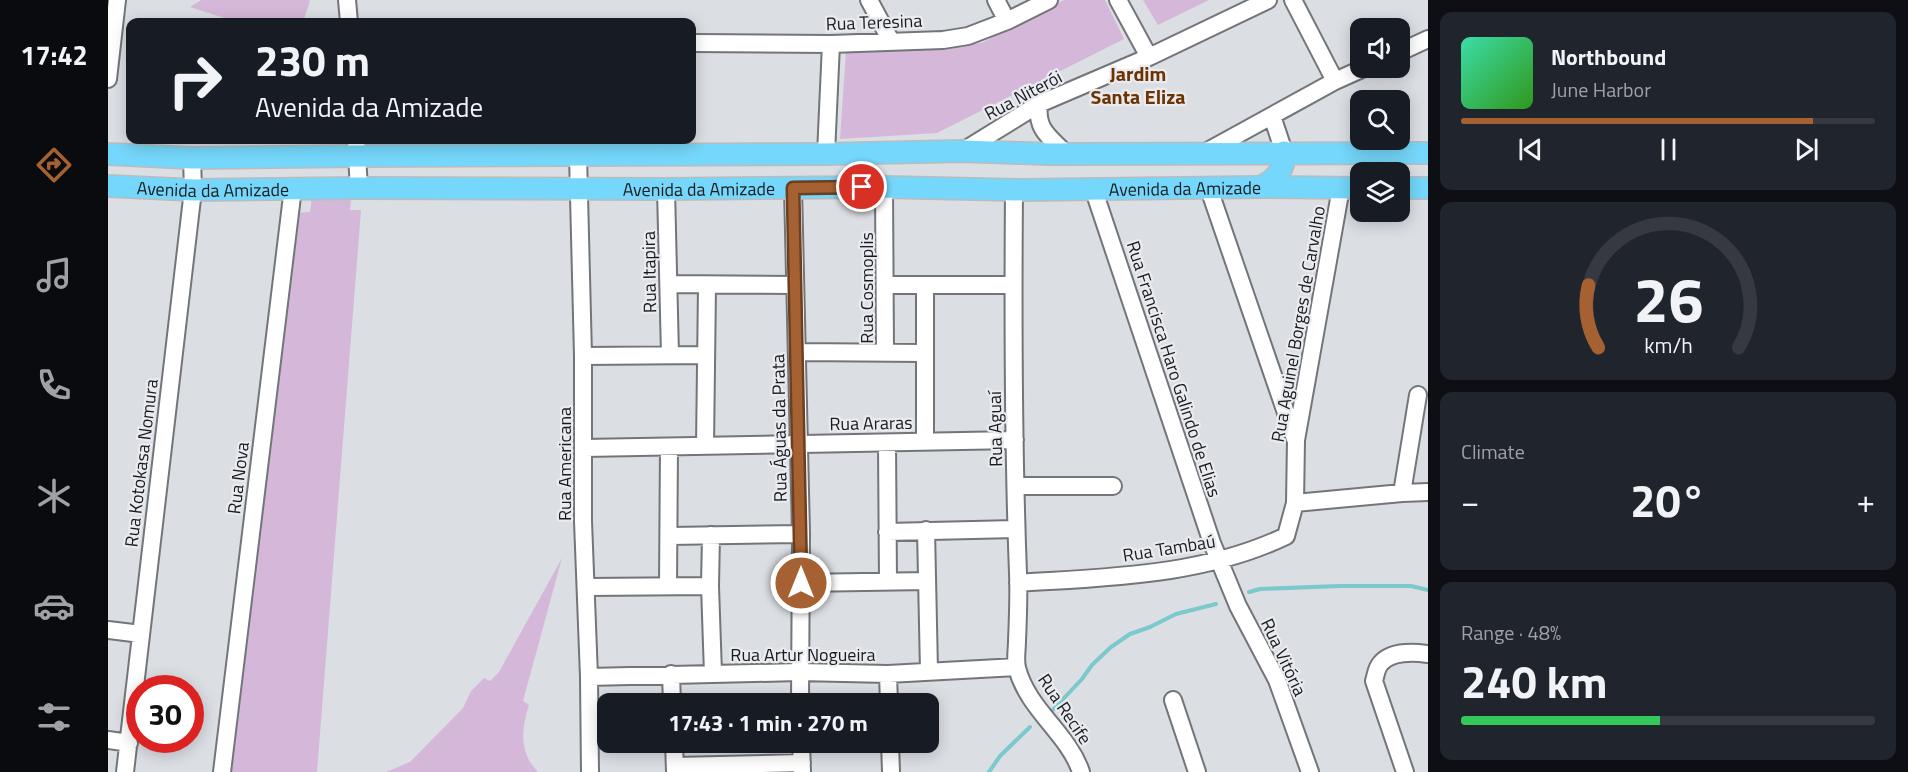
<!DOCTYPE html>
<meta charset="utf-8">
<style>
body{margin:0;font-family:"Titillium Web",sans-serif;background:#20242c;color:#f1f3f6;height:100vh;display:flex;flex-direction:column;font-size:22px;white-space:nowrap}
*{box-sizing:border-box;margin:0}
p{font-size:20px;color:#9ea1a6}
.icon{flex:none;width:33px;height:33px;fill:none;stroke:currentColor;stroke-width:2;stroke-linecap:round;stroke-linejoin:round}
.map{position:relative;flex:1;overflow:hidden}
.sheet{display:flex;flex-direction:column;gap:12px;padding:12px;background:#0d0f14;width:480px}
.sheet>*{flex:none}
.banner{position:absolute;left:18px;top:18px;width:570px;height:126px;border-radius:12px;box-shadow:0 3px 15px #0003;background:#171b24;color:#f1f3f6;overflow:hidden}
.fabs{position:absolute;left:1242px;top:18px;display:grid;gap:12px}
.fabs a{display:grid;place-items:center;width:60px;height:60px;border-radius:12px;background:#171b24;box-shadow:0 3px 15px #0003;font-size:30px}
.speed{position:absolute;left:18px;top:675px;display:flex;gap:12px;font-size:30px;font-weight:700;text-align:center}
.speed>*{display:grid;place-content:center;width:78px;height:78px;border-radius:50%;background:#171b24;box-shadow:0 3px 15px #0003;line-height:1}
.speed .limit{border:9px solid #d22;background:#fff;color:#111}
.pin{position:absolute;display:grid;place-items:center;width:51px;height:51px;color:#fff;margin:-26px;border:3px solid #fff;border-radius:50%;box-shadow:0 2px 6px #0007}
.me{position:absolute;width:66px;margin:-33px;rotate:0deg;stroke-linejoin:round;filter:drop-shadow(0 0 4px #0008)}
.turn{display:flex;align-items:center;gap:21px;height:126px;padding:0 30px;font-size:27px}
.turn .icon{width:78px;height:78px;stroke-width:2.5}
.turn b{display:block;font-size:42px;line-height:51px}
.big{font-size:45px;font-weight:700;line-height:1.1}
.sheet .card{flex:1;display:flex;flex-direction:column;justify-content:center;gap:9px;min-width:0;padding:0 21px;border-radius:12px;background:#20242c}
.sheet .dial{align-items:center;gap:0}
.dial svg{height:156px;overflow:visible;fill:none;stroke:#363941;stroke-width:7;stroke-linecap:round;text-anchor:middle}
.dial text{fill:#f1f3f6;stroke:none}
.song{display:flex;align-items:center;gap:18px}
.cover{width:72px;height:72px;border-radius:9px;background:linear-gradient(135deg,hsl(160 70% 55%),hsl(110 70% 35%))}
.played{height:6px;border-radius:3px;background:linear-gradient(90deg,#a66132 85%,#363941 85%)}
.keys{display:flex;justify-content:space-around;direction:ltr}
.heat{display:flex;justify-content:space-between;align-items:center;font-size:33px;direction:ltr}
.charge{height:9px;border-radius:4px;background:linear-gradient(90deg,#34c759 48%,#363941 0)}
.trip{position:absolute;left:489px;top:693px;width:342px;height:60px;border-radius:12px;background:#171b24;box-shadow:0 3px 15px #0003;font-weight:700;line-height:60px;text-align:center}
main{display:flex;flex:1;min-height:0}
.menu{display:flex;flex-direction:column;width:108px;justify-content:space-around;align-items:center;background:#090b0e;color:#9ea1a6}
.menu .icon{width:42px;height:42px}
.menu .current{color:#a66132}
.menu b{font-size:27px;color:#f1f3f6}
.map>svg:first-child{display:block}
.green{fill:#d5b8d9}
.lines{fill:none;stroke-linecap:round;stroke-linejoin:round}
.stream{stroke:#7bc8cd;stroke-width:4}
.minor-casing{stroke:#727579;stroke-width:20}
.major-casing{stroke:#babbbb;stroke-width:24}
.minor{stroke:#fff;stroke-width:16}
.major{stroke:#75d7fb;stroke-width:21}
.route-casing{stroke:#6c3f20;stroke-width:15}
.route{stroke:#a66132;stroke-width:10}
.labels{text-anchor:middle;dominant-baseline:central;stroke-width:4.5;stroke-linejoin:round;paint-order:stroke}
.street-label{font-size:18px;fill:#1a1b1c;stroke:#e9ebf0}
.neighbourhood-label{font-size:20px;font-weight:bold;fill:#6c3200;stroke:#e9ebf0}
</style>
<main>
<nav class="menu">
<b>17:42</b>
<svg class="icon current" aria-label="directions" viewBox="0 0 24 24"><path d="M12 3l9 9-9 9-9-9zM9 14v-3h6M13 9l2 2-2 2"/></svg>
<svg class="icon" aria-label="music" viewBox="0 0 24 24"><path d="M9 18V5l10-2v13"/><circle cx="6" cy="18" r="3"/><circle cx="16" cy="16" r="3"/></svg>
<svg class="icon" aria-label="phone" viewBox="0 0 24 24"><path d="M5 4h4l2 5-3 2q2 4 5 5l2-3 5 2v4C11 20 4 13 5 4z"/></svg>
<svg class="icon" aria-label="climate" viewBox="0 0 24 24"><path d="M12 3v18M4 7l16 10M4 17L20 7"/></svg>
<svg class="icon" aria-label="car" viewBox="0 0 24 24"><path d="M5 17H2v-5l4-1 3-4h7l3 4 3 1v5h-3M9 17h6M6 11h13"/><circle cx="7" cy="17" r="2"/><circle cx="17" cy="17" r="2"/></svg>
<svg class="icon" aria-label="filters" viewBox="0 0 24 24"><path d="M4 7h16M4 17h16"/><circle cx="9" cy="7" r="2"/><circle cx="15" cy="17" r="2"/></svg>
</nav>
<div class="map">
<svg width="1320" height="772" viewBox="0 0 1320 772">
<rect width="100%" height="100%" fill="#dbdee3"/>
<path class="green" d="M93,0H201L202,1L195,22H129L82,7Z
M956,0H997L1016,39L829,133L732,139L738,51L874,43Z
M1035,0H1101L1050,25Z
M205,190L244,192L242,210H253L209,772H116L186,213L202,212Z
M454,558L415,701L421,705C413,729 411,753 430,772H278L302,762L355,708L363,691L376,678L382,681L391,672Z"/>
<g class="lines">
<path class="stream" d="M1141,592L1152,589L1232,586H1303L1320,590
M941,714L974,679L984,665L1003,647L1022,634L1042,627L1068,614L1108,604
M881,772L892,756L922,727"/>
<defs>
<path id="minor" d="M239,0L241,22
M761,0L783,41
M888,0L899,21
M1010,0L1041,57
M1185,0L1227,81
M584,43L723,44L835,40L860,36L899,21L941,0
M1292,52L1320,39
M0,79L9,0
M931,104C928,130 941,136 958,154
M1164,116L1176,152
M248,140L251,188
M855,151L931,104L1041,57L1160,0
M1096,153L1227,81L1256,68
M718,154L723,44
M470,155L475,356V521L481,677L482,772
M776,187L777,353
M685,188L693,534L692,704
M985,188L1104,543L1130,606L1169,680L1202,772
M558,189L562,355
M1101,189L1187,439
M906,190C905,317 905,445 910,573C911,595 910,618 909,641C909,649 907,660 909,668C920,710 960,733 973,772
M561,284L687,285
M778,285H905
M689,352L816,353
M475,356L598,355
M817,441V286
M779,443L780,582
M597,446L599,286
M476,448L907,440
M908,486H1005
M1294,493L1310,395
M1187,503L1294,493L1320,492
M818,530L821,671
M779,532L908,529
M603,535L602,586L605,674
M562,536L693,534
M693,583L819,581
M910,583C1001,577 1094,576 1178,536L1187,503L1188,440L1233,188
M560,585L561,447
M478,587L602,586
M0,630L33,634
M563,674L564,704
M780,674L781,704
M481,677L691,672L780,674L909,667
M1065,700L1089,772
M0,740L21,743
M566,742L567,772
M693,742L694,772
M782,742L783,772
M567,766L694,763
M17,772L85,190L84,158
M114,772L185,188
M1297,772L1266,681C1268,675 1268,668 1273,663C1283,651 1306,652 1320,654"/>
<g id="major">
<path d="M0,154L84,158L249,156L718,154L855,151L942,154L1320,153"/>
<path id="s1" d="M0,186L85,190L251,188L558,189L776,187L914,190L1153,187L1252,188"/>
<path d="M1153,187C1167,180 1178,169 1176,152"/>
<path d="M1292,188H1320"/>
</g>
</defs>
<use href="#minor" class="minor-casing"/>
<use href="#major" class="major-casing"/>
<use href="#minor" class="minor"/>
<use href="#major" class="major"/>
</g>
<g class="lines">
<defs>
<path id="route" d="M693,583L685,188L754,187"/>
</defs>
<use href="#route" class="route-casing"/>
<use href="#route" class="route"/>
</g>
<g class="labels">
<g class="street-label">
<text transform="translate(766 22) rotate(-2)">Rua Teresina</text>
<text transform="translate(915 95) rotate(-28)">Rua Niterói</text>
<text stroke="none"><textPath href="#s1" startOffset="105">Avenida da Amizade</textPath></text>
<text stroke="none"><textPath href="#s1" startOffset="591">Avenida da Amizade</textPath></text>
<text stroke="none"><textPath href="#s1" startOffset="1077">Avenida da Amizade</textPath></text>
<text transform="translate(541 272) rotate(-91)">Rua Itapira</text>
<text transform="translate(758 288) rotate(-90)">Rua Cosmoplis</text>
<text transform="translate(1190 324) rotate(-80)">Rua Aguinel Borges de Carvalho</text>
<text transform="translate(1066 369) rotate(72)">Rua Francisca Haro Galindo de Elias</text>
<text transform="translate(763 423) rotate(-1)">Rua Araras</text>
<text transform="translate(671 428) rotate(-91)">Rua Águas da Prata</text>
<text transform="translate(887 429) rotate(-91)">Rua Aguaí</text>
<text transform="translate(33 463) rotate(-83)">Rua Kotokasa Nomura</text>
<text transform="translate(456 464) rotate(-90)">Rua Americana</text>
<text transform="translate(130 478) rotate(-83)">Rua Nova</text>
<text transform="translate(1061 548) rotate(-9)">Rua Tambaú</text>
<text x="695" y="654">Rua Artur Nogueira</text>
<text transform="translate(1176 657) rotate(65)">Rua Vitória</text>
<text transform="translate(957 709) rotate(56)">Rua Recife</text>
</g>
<g class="neighbourhood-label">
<text x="1030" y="73">Jardim<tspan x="1030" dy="23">Santa Eliza</tspan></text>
</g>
</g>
</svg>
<div class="fabs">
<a><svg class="icon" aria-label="sound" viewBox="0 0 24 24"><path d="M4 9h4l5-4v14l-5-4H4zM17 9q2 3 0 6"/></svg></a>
<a><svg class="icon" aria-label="search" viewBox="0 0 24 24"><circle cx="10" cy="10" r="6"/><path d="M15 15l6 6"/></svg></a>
<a><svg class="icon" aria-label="layers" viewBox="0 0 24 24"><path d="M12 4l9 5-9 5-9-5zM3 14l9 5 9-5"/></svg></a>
</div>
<div class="speed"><div class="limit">30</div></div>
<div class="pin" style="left:754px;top:187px;background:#d93025"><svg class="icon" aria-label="arrive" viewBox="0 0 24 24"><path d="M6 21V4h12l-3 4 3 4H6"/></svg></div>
<svg class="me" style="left:693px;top:583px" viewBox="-20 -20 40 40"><circle r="17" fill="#a66132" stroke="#fff" stroke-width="3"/><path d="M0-11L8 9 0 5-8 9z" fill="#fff"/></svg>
<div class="trip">17:43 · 1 min · 270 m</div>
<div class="banner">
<div class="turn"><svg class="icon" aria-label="right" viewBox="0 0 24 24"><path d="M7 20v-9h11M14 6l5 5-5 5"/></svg><div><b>230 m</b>Avenida da Amizade</div></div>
</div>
</div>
<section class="sheet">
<div class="card">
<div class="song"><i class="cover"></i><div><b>Northbound</b><p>June Harbor</p></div></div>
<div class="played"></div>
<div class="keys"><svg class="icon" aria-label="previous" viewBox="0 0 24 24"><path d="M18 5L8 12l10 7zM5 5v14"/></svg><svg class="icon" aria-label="pause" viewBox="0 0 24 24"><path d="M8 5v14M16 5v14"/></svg><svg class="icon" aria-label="next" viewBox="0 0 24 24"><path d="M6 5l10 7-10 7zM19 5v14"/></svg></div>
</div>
<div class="card dial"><svg viewBox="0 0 100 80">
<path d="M14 69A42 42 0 1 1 86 69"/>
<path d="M14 69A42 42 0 0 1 9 37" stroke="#a66132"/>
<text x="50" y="56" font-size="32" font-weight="700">26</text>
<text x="50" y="72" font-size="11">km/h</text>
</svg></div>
<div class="card"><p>Climate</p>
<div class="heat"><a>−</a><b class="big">20°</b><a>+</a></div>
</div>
<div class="card"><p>Range · 48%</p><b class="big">240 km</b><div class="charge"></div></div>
</section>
</main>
